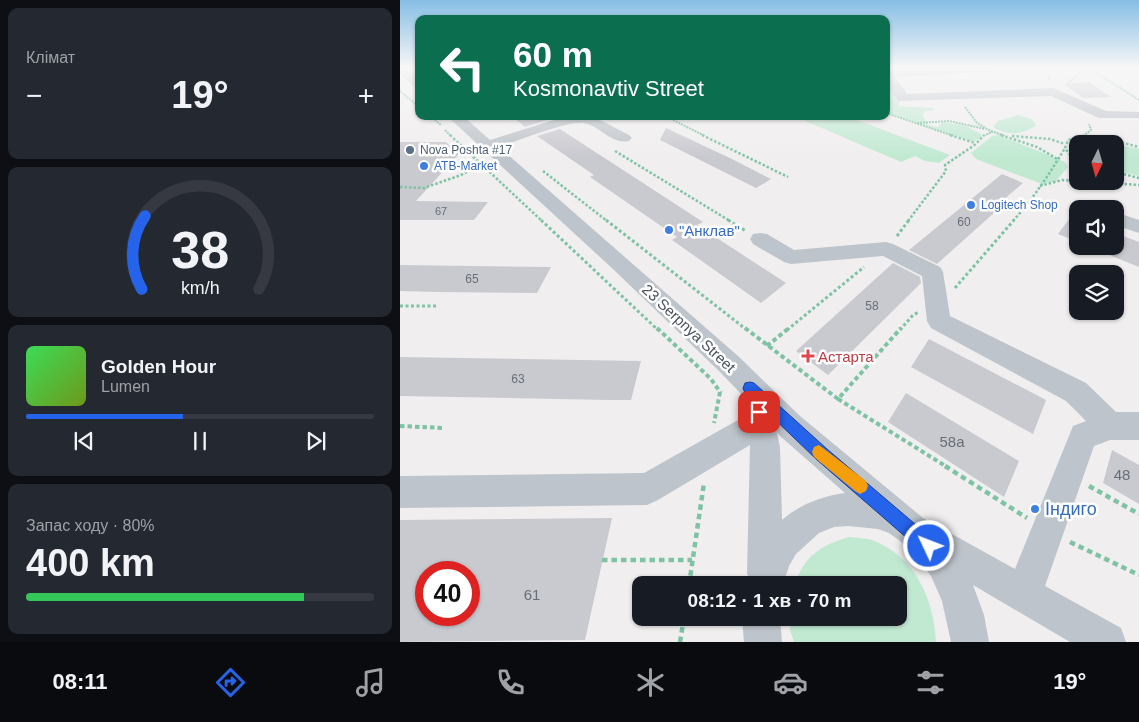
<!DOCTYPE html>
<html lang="uk">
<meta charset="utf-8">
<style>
body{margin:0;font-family:Helvetica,sans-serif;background:#242831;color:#f1f3f6;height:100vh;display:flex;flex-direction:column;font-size:19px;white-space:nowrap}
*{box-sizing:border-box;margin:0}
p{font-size:16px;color:#9ea1a6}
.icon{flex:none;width:28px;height:28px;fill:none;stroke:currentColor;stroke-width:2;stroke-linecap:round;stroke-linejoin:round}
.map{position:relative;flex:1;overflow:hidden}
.panel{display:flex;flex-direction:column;gap:8px;padding:8px;background:#0d0f14;width:400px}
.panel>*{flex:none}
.banner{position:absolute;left:15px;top:15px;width:475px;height:105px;border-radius:10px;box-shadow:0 1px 4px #0004;background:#0b6e4f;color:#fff;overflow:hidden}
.needle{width:32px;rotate:185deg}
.tools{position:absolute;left:669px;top:135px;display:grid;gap:10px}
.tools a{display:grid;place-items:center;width:55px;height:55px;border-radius:10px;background:#171b24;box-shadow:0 1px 4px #0004;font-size:25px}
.speed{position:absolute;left:15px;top:561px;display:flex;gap:10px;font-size:25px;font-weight:700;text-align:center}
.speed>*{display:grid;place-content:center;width:65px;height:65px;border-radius:50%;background:#171b24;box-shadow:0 1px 4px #0004;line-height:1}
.speed .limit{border:8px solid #d22;background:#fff;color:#111}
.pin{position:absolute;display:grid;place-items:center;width:42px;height:42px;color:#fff;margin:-21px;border-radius:10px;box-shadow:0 2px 8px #0006}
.me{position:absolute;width:55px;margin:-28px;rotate:313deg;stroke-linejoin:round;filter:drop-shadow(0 0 4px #0008)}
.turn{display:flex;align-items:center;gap:18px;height:105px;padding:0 15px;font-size:22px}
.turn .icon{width:65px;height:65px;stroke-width:2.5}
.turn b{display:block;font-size:35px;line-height:42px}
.big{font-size:38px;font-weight:700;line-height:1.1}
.panel .widget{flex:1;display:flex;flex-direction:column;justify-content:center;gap:8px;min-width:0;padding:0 18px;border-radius:10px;background:#242831}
.panel .dial{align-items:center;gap:0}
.dial svg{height:130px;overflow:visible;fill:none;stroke:#363941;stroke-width:7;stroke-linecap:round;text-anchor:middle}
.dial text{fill:#f1f3f6;stroke:none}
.song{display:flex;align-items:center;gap:15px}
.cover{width:60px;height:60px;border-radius:8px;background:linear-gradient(135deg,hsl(130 70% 55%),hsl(80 70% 35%))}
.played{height:5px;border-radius:2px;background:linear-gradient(90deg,#2563eb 45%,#363941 45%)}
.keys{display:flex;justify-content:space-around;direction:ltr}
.heat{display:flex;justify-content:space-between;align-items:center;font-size:28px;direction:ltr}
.charge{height:8px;border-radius:4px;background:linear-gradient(90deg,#34c759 80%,#363941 0)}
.trip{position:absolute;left:232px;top:576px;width:275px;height:50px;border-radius:10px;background:#171b24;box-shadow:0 1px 4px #0004;font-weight:700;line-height:50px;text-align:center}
.dock{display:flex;height:80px;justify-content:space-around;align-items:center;background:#090b0e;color:#9ea1a6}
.dock .icon{width:35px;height:35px}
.dock .selected{color:#2563eb}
.dock b{font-size:22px;color:#f1f3f6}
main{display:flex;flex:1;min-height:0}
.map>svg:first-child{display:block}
.green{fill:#c1e9d2}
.building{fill:#c9cad0;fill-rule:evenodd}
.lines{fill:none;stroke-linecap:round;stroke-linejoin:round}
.path-far4{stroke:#7dc3a4;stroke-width:2;stroke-dasharray:2 1;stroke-linecap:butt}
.path-far3{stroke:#7dc3a4;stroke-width:2.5;stroke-dasharray:2.5 2;stroke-linecap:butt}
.path-far2{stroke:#7dc3a4;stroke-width:3;stroke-dasharray:3 2.5;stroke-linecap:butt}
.path-far1{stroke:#7dc3a4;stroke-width:4;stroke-dasharray:4.5 3;stroke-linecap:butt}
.path{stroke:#7dc3a4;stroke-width:4.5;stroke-dasharray:5.5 4;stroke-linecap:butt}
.minor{fill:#bec4cb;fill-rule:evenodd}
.route{fill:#2563eb;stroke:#184099}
.slow{fill:#f59e0b}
.service-dot{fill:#5c6f8a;stroke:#fff;stroke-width:2}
.shop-dot{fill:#3f7fe0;stroke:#fff;stroke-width:2}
.health-dot{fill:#e0444e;stroke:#fff;stroke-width:2}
.labels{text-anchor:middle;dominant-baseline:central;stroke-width:5;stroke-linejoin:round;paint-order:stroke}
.far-number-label{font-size:11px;fill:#686e77}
.far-service-label{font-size:12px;fill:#4e5e75;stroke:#fff;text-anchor:start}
.far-shop-label{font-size:12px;fill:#366cbe;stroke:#fff;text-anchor:start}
.number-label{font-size:12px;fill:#686e77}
.shop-label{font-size:15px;fill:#366cbe;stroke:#fff;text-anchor:start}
.street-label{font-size:15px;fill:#485059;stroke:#fff}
.health-label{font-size:15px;fill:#be3a42;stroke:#fff;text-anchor:start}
.near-number-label{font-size:15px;fill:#686e77}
.near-shop-label{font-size:18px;fill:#366cbe;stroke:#fff;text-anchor:start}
</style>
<main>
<section class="panel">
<div class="widget"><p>Клімат</p>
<div class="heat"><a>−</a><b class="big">19°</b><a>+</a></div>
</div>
<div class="widget dial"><svg viewBox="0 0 100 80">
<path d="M14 69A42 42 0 1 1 86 69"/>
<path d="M14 69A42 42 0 0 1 16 24" stroke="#2563eb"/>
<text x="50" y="56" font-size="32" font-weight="700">38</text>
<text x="50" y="72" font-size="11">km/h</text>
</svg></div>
<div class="widget">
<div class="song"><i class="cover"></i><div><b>Golden Hour</b><p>Lumen</p></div></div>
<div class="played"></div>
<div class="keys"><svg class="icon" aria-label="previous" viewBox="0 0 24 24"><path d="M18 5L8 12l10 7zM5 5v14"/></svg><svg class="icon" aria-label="pause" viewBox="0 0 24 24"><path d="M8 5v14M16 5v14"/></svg><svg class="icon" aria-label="next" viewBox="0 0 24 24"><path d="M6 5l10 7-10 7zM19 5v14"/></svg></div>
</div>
<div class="widget"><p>Запас ходу · 80%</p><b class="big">400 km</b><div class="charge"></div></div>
</section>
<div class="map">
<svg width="739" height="642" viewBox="0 0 739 642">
<rect width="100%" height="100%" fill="#f0eeee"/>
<path class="green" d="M486,76L500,100L498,106L534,108L535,110L525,111L522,115L528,125L538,127L542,122L566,126L581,134L582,137L575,141H571L486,112Z
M618,115L632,119L636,126C620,135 609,136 593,127L598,121Z
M394,116H446L550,155L539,163L525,161L515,156L501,162Z
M599,135L665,162L668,167L656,181L642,184L576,159L571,153L592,136Z
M715,144L739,149V176L715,170Z
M449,537C456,538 465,538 472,540C515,556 534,599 536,642H394L390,630V618H499V585H395C403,556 422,545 449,537Z"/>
<path class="building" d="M689,82L711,97L683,98L664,84Z
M112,116H140L146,120L125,127Z
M266,128L332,159L371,179L356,188L260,140Z
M160,129L303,222L297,225L386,283L361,303L272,240L277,237L190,177L194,175L137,136Z
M0,142H46L59,154L16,201L88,202L74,220H0Z
M602,174L623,183L602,201L605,203L537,264L509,250Z
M678,207V242L658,234Z
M718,234L739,242V267L707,254L711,246H715V239Z
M493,263L520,277L521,283L428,375L396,351Z
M0,265L151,267L137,293L37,292L0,291Z
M529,339L646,400L633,434L511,367Z
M0,357L241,361L231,400H208L0,396Z
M506,393L619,461L604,497L488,422Z
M712,450L739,465V504L703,483Z
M212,518L185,640L0,642V520ZM26,572H69V615H26Z"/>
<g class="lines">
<path class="path-far4" d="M633,68L651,75
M689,68L739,100
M649,80L651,68
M668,83L678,75L681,68
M0,91L19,107
M565,107L577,123L592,132L583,136
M486,113L554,136
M30,116L41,125
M265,116L305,136
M517,123L549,121L585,129
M45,130L51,136
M591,131L605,136
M683,136L691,130L689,124"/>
<path class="path-far3" d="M50,135L142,221
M302,135L388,177
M550,135L575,143
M601,135L637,147L659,160
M612,136L650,139L665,144
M681,137L684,135
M215,151L330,221
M678,160L670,155L665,148L668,140C692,133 715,141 739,147
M143,171L207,221
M715,172L739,178
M640,186L662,180L739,185
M0,187L24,188L61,175L81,165
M508,221L546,171L545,165L576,144L584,135
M613,221C633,199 650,173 665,148"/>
<path class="path-far2" d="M141,220L258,330
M206,220L347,330
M328,220L346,231
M497,236L509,220
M555,288L614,220
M0,306H36
M387,330L464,267
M500,330L513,315L519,312"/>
<path class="path-far1" d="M257,328L311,379L320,392L314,423
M345,328L438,399L501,328
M367,346L389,328
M438,399L547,467
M0,426L44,428"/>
<path class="path" d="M545,466L627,518
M689,486L739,514
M670,542L739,575
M202,560H292
M289,585L304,483
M280,642L284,618"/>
<path class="minor" d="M0,68H7L19,78V89L15,88L0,74Z
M527,68H597L591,72L495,77L507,94L653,88L706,111L739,112V118H699L651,96L498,101L486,83V69Z
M47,116H63L90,140L157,119L172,116H207L200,120L229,135L232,138L229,141C212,145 200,126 184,123C169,120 115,142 99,147L338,356L400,416L523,518L615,569L673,426L686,421L666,401L531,328L527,321L522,276L483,256L391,264L384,262L353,244L350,239L353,234L360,233L367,234L394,250L486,242L493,244L540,267L543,272L550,316L686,383L716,412H739V440H710L694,446L645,586L721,628L726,642H670L573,585L584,615L589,642H551L542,601L531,576L511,549L489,533L478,529L448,526L434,527L419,533L396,554L389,566L383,585H347L349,578L347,573L350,445L258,500L247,505L0,508V476L244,473L345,416L344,410L348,401L320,372L214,270ZM377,432L380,436L445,493C422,496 399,505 382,520L380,448Z
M715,212L739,220V233L715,225Z
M342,618H380L382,642H344Z"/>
</g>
<linearGradient id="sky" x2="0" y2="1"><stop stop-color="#86bee5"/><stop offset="0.43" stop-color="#f8f7f7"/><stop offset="1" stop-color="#f8f7f7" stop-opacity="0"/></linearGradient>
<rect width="739" height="158" fill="url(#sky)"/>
<path class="route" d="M350,382L354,383L427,449L535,541L537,546L535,552L529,555L523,552L416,459L365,410L364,417L359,418L354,417L343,388L345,383Z"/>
<path class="slow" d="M419,445L466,481L468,486L466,491L460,494L455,491L414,457L412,452L414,447Z"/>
<circle class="service-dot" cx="10" cy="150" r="5"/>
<g class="shop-dot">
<circle cx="24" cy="166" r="5"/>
<circle cx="571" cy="205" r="5"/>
<circle cx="269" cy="230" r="5"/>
<circle cx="635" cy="509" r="5"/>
</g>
<path class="health-dot" d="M405.5 348.5h5v5h5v5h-5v5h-5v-5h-5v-5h5z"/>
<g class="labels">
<g class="far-number-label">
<text x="41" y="211">67</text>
</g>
<g class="far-service-label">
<text x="20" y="150">Nova Poshta #17</text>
</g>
<g class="far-shop-label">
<text x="34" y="166">ATB-Market</text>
<text x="581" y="205">Logitech Shop</text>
</g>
<g class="number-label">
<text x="564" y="222">60</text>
<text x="72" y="279">65</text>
<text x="472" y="306">58</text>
<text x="118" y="379">63</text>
</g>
<g class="shop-label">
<text x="279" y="230">"Анклав"</text>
</g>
<g class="street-label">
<text transform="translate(289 328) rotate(43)">23 Serpnya Street</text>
</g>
<g class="health-label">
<text x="418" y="356">Астарта</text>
</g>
<g class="near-number-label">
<text x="552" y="441">58а</text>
<text x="722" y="474">48</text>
<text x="132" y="594">61</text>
</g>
<g class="near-shop-label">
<text x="645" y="509">Індиго</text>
</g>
</g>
</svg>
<div class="tools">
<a><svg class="needle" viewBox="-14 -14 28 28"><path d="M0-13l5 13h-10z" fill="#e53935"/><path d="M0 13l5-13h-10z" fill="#9ea1a6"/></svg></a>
<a><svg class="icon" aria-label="sound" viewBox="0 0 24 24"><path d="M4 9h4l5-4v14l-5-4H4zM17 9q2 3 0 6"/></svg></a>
<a><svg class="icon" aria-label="layers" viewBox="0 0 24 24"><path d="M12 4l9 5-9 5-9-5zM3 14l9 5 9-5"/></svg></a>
</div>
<div class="speed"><div class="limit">40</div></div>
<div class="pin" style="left:359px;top:412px;background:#d93025"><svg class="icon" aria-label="arrive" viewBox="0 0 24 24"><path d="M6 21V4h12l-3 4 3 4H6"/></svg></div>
<svg class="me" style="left:529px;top:546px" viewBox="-20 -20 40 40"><circle r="17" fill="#2563eb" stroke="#fff" stroke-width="3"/><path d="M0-11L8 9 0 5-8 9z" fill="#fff"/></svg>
<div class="trip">08:12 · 1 хв · 70 m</div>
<div class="banner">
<div class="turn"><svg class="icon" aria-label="left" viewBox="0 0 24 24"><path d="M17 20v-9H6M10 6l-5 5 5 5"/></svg><div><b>60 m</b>Kosmonavtiv Street</div></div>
</div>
</div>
</main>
<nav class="dock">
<b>08:11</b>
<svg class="icon selected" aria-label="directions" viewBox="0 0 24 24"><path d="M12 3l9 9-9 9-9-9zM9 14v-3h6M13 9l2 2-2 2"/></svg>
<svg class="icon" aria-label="music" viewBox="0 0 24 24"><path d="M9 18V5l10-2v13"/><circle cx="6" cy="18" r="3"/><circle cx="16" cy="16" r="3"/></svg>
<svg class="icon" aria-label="phone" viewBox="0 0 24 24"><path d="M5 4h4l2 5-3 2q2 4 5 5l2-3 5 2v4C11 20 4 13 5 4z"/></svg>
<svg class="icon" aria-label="climate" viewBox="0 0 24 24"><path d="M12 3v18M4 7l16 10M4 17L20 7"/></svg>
<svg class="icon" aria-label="car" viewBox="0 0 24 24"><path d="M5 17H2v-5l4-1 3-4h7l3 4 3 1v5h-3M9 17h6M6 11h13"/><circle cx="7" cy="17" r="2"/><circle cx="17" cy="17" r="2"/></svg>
<svg class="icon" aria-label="filters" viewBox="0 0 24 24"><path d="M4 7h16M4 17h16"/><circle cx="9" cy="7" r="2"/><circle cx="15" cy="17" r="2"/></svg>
<b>19°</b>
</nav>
